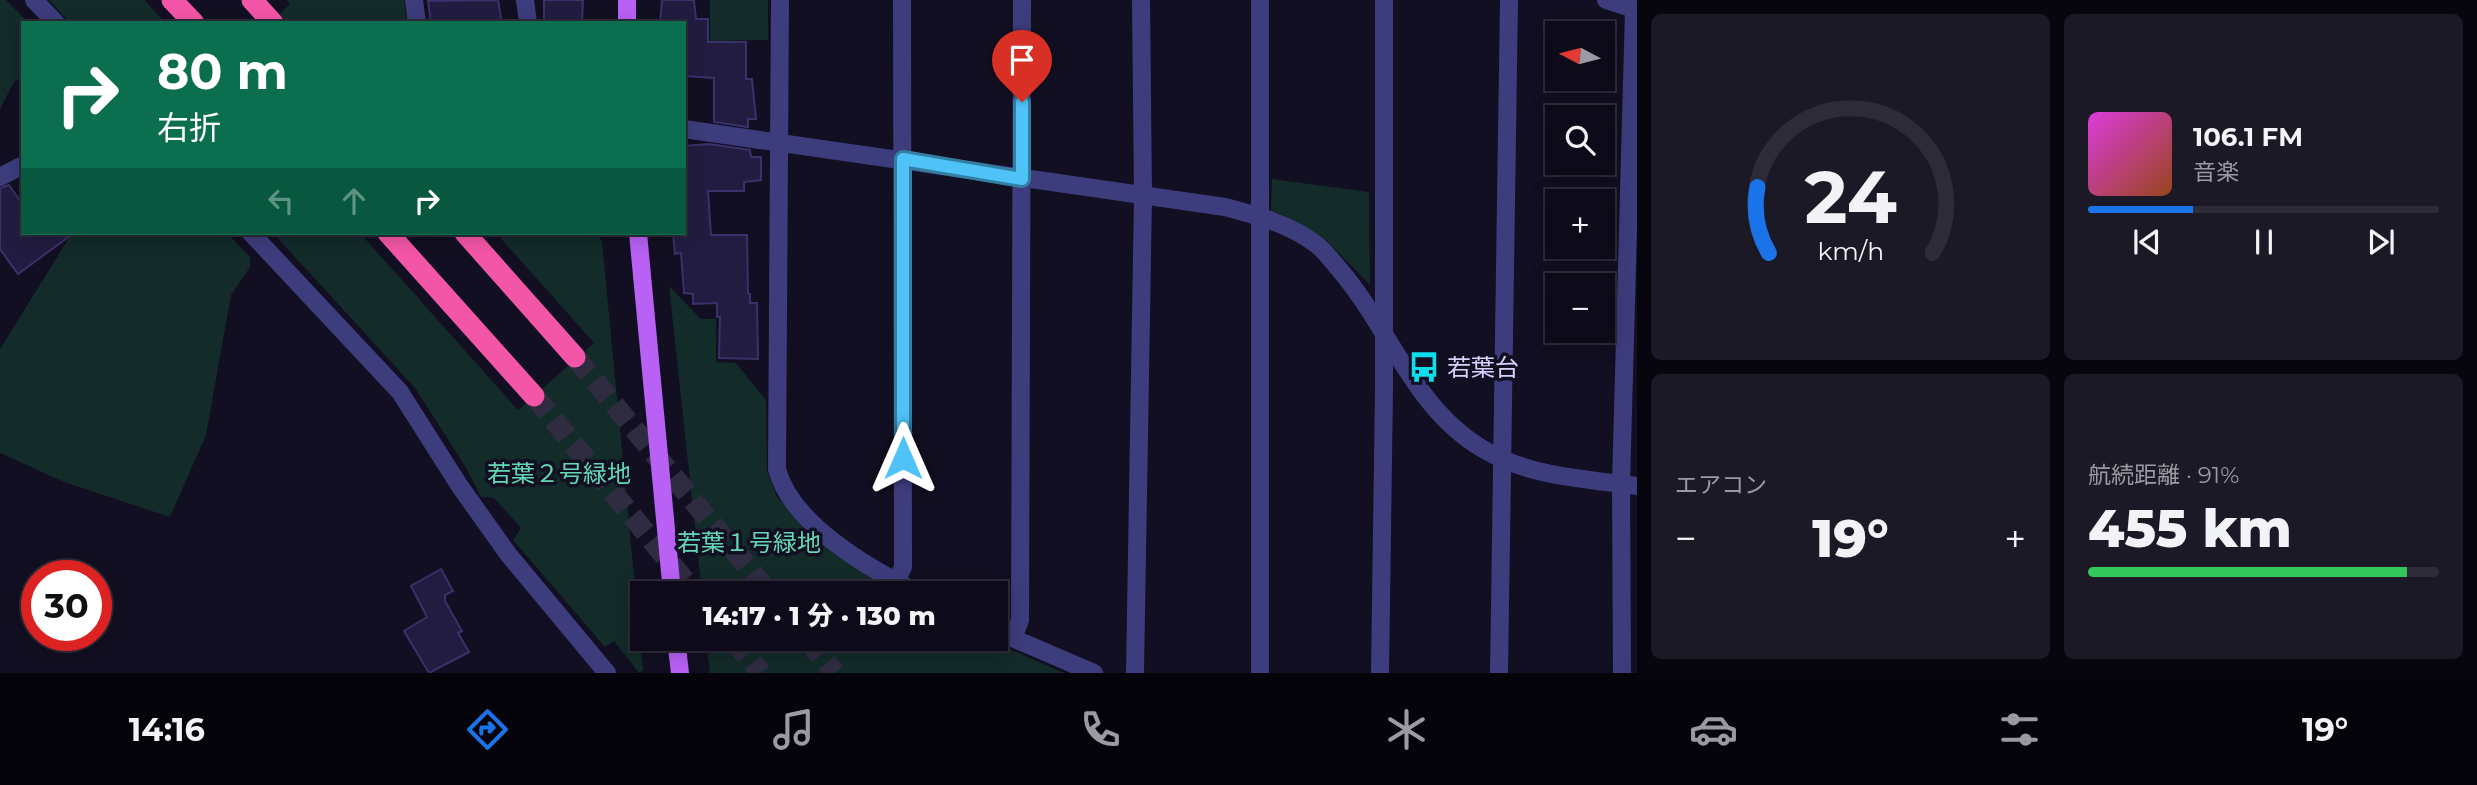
<!DOCTYPE html>
<html lang="ja">
<meta charset="utf-8">
<style>
body{margin:0;font-family:Montserrat,"Noto Sans JP",sans-serif;background:#1b1926;color:#f1f3f6;height:100vh;display:flex;flex-direction:column;font-size:26px;white-space:nowrap}
*{box-sizing:border-box;margin:0}
p{font-size:23px;color:#9a9ba2}
.icon{flex:none;width:38px;height:38px;fill:none;stroke:currentColor;stroke-width:2;stroke-linecap:round;stroke-linejoin:round}
.map{position:relative;flex:1;overflow:hidden}
.side{display:flex;flex-direction:column;gap:14px;padding:14px;background:#07060e;width:840px}
.side>*{flex:none}
.hud{position:absolute;left:21px;top:21px;width:665px;height:214px;border-radius:0px;box-shadow:0 4px 18px #0003,0 0 0 2px #2d2b38;background:#0b6e4f;color:#fff;overflow:hidden}
.needle{width:46px;rotate:277deg}
.fabs{position:absolute;left:1545px;top:21px;display:grid;gap:14px}
.fabs a{display:grid;place-items:center;width:70px;height:70px;border-radius:0px;background:#0d0b19;box-shadow:0 4px 18px #0003,0 0 0 2px #2d2b38;font-size:35px}
.speed{position:absolute;left:21px;top:560px;display:flex;gap:14px;font-size:35px;font-weight:700;text-align:center}
.speed>*{display:grid;place-content:center;width:91px;height:91px;border-radius:50%;background:#0d0b19;box-shadow:0 4px 18px #0003,0 0 0 2px #2d2b38;line-height:1}
.speed .limit{border:10px solid #d22;background:#fff;color:#111}
.pin{position:absolute;display:grid;place-items:center;width:60px;height:60px;color:#fff;margin:-72px -30px;border-radius:50% 50% 50% 0;rotate:-45deg;box-shadow:0 0 7px #0007}
.pin .icon{rotate:45deg}
.me{position:absolute;width:77px;margin:-38px;rotate:0deg;stroke-linejoin:round;filter:drop-shadow(0 0 5px #0008)}
.turn{display:flex;align-items:center;gap:24px;height:147px;padding:0 21px;font-size:32px}
.turn .icon{width:91px;height:91px;stroke-width:2.5}
.turn b{display:block;font-size:49px;line-height:60px}
.lanes{display:flex;align-items:center;height:66px;padding:0 21px;background:#0003;justify-content:center;gap:35px;direction:ltr}
.lanes .off{opacity:.35}
.big{font-size:52px;font-weight:800;line-height:1.1}
.side .card{flex:1;display:flex;flex-direction:column;justify-content:center;gap:10px;min-width:0;padding:0 24px;border-radius:10px;background:#1b1926}
.side .dial{align-items:center;gap:0}
.dial svg{height:182px;overflow:visible;fill:none;stroke:#2d2b38;stroke-width:7;stroke-linecap:round;text-anchor:middle}
.dial text{fill:#f1f3f6;stroke:none}
.song{display:flex;align-items:center;gap:21px}
.cover{width:84px;height:84px;border-radius:10px;background:linear-gradient(135deg,hsl(300 70% 55%),hsl(20 70% 35%))}
.played{height:7px;border-radius:4px;background:linear-gradient(90deg,#1a73e8 30%,#2d2b38 30%)}
.keys{display:flex;justify-content:space-around;direction:ltr}
.heat{display:flex;justify-content:space-between;align-items:center;font-size:38px;direction:ltr}
.charge{height:10px;border-radius:5px;background:linear-gradient(90deg,#34c759 91%,#2d2b38 0)}
.side .tiles{flex:1;display:grid;gap:14px;grid-template-columns:repeat(2,1fr)}
.trip{position:absolute;left:630px;top:581px;width:378px;height:70px;border-radius:0px;background:#0d0b19;box-shadow:0 4px 18px #0003,0 0 0 2px #2d2b38;font-weight:800;line-height:70px;text-align:center}
.tabs{display:flex;height:112px;justify-content:space-around;align-items:center;background:#05040a;color:#9a9ba2}
.tabs .icon{width:49px;height:49px}
.tabs .selected{color:#1a73e8}
.tabs b{font-size:32px;color:#f1f3f6}
main{display:flex;flex:1;min-height:0}
.map>svg:first-child{display:block}
.green{fill:#132b29}
.building{fill:#221c41;stroke:#3a306b;stroke-width:2}
.lines{fill:none;stroke-linecap:round;stroke-linejoin:round}
.highway-tunnel{stroke:#2f2c42;stroke-width:21;stroke-dasharray:21 10;stroke-linecap:butt}
.minor{stroke:#3d3d7d;stroke-width:18}
.major{stroke:#b861f4;stroke-width:18}
.highway{stroke:#f456a7;stroke-width:21}
.route-casing{stroke:#337fa1;stroke-width:18}
.route{stroke:#4fc3f7;stroke-width:12}
.labels{text-anchor:middle;dominant-baseline:central;stroke-width:7;stroke-linejoin:round;paint-order:stroke}
.poi-label{font-size:24px;fill:#d6d2fc;stroke:#110f21;text-anchor:start}
.park-label{font-size:24px;fill:#63d7b6;stroke:#110f21}
</style>
<main>
<div class="map">
<svg width="1637" height="673" viewBox="0 0 1637 673">
<rect width="100%" height="100%" fill="#110f21"/>
<path class="green" d="M0,0H6L29,23H23V76L14,82L0,109Z
M49,0H144L166,23H70Z
M287,0H404L407,23H270L290,4Z
M710,0H768V40L710,41Z
M1272,179L1369,192L1370,285L1327,241L1278,213L1271,212Z
M72,233H227L250,257V267L231,295L206,435L170,517L64,482L0,453V349Z
M273,233H360L518,410L594,343L496,233H595L602,241L643,670L639,673L614,641L605,647L513,540L521,528L494,498L481,497L465,466L415,388Z
M669,286L701,319H716V362L736,363L766,400L767,471L777,497L842,558L893,593H702Z
M706,639H987L1064,673H710Z"/>
<path class="building" d="M498,0L502,23H431L428,1Z
M544,0H583L582,23H544Z
M662,0H694L696,19H708V42H746V79H752L756,119H748V127L714,122V78L684,76V23H660Z
M709,144L750,150L751,157H761V180L744,182V191H708L711,235H747L748,294H750V303H757L758,359L719,358L720,317H717V303L693,304V294L684,293L681,253L675,254L673,233H684V146Z
M9,185L23,205V233H74L18,274L0,249V188Z
M441,569L453,591L445,595V601L462,631L458,633L469,652L429,673L404,631L427,617L411,586Z"/>
<g class="lines">
<path class="highway-tunnel" d="M575,357L769,593
M534,396L695,593
M733,639L761,673
M807,639L835,673"/>
<path class="minor" d="M34,0L56,23
M414,0L417,23
M525,0L528,23
M780,0L777,469C791,524 871,570 919,593
M1260,0V673
M1606,0L1637,10
M684,129L1225,207C1258,216 1290,224 1317,245C1325,251 1332,261 1339,269C1389,327 1414,409 1483,449C1529,477 1586,479 1637,486
M0,177L23,165
M251,233L400,392L459,485L508,554L607,673
M896,582L903,567L902,0
M996,631L1094,673
M1013,638L1020,620L1022,0
M1135,673L1143,196L1141,0
M1380,673L1384,388V0
M1499,673L1509,0
M1622,673L1621,484L1634,10"/>
<path class="major" d="M627,0V23
M638,233L672,593
M676,639L680,673"/>
<path class="highway" d="M172,0L194,23
M252,0L273,23
M388,233L534,396
M465,233L575,357"/>
</g>
<g class="lines">
<defs>
<path id="route" d="M903,458V159L1022,179V102"/>
</defs>
<use href="#route" class="route-casing"/>
<use href="#route" class="route"/>
</g>
<defs>
<symbol id="bus-bare" viewBox="-9 -9 18 18"><path d="M-5-6H5V4H4V6H2V4H-2V6H-4V4H-5ZM-3.5-4V0h7V-4ZM-3.5 1.2v1.5H-2V1.2ZM2 1.2v1.5H3.5V1.2Z" fill="#10ddeb" stroke="#110f21" stroke-width="2.5" paint-order="stroke"/></symbol>
</defs>
<g fill-rule="evenodd">
<use href="#bus-bare" x="1402" y="345" width="44" height="44"/>
</g>
<g class="labels">
<g class="poi-label">
<text x="1447" y="367">若葉台</text>
</g>
<g class="park-label">
<text x="559" y="473">若葉２号緑地</text>
<text x="749" y="542">若葉１号緑地</text>
</g>
</g>
</svg>
<div class="fabs">
<a><svg class="needle" viewBox="-14 -14 28 28"><path d="M0-13l5 13h-10z" fill="#e53935"/><path d="M0 13l5-13h-10z" fill="#9a9ba2"/></svg></a>
<a><svg class="icon" aria-label="search" viewBox="0 0 24 24"><circle cx="10" cy="10" r="6"/><path d="M15 15l6 6"/></svg></a>
<a>+</a>
<a>−</a>
</div>
<div class="speed"><div class="limit">30</div></div>
<div class="pin" style="left:1022px;top:102px;background:#d93025"><svg class="icon" aria-label="arrive" viewBox="0 0 24 24"><path d="M6 21V4h12l-3 4 3 4H6"/></svg></div>
<svg class="me" style="left:903px;top:458px" viewBox="-20 -20 40 40"><path d="M0-17L14 15 0 8-14 15z" fill="#4fc3f7" stroke="#fff" stroke-width="4"/></svg>
<div class="trip">14:17 · 1 分 · 130 m</div>
<div class="hud">
<div class="turn"><svg class="icon" aria-label="right" viewBox="0 0 24 24"><path d="M7 20v-9h11M14 6l5 5-5 5"/></svg><div><b>80 m</b>右折</div></div>
<div class="lanes"><svg class="icon off" aria-label="left" viewBox="0 0 24 24"><path d="M17 20v-9H6M10 6l-5 5 5 5"/></svg><svg class="icon off" aria-label="ahead" viewBox="0 0 24 24"><path d="M12 20V5M6 11l6-6 6 6"/></svg><svg class="icon" aria-label="right" viewBox="0 0 24 24"><path d="M7 20v-9h11M14 6l5 5-5 5"/></svg></div>
</div>
</div>
<section class="side">
<div class="tiles">
<div class="card dial"><svg viewBox="0 0 100 80">
<path d="M14 69A42 42 0 1 1 86 69"/>
<path d="M14 69A42 42 0 0 1 9 40" stroke="#1a73e8"/>
<text x="50" y="56" font-size="32" font-weight="700">24</text>
<text x="50" y="72" font-size="11">km/h</text>
</svg></div>
<div class="card">
<div class="song"><i class="cover"></i><div><b>106.1 FM</b><p>音楽</p></div></div>
<div class="played"></div>
<div class="keys"><svg class="icon" aria-label="previous" viewBox="0 0 24 24"><path d="M18 5L8 12l10 7zM5 5v14"/></svg><svg class="icon" aria-label="pause" viewBox="0 0 24 24"><path d="M8 5v14M16 5v14"/></svg><svg class="icon" aria-label="next" viewBox="0 0 24 24"><path d="M6 5l10 7-10 7zM19 5v14"/></svg></div>
</div>
<div class="card"><p>エアコン</p>
<div class="heat"><a>−</a><b class="big">19°</b><a>+</a></div>
</div>
<div class="card"><p>航続距離 · 91%</p><b class="big">455 km</b><div class="charge"></div></div>
</div>
</section>
</main>
<nav class="tabs">
<b>14:16</b>
<svg class="icon selected" aria-label="directions" viewBox="0 0 24 24"><path d="M12 3l9 9-9 9-9-9zM9 14v-3h6M13 9l2 2-2 2"/></svg>
<svg class="icon" aria-label="music" viewBox="0 0 24 24"><path d="M9 18V5l10-2v13"/><circle cx="6" cy="18" r="3"/><circle cx="16" cy="16" r="3"/></svg>
<svg class="icon" aria-label="phone" viewBox="0 0 24 24"><path d="M5 4h4l2 5-3 2q2 4 5 5l2-3 5 2v4C11 20 4 13 5 4z"/></svg>
<svg class="icon" aria-label="climate" viewBox="0 0 24 24"><path d="M12 3v18M4 7l16 10M4 17L20 7"/></svg>
<svg class="icon" aria-label="car" viewBox="0 0 24 24"><path d="M5 17H2v-5l4-1 3-4h7l3 4 3 1v5h-3M9 17h6M6 11h13"/><circle cx="7" cy="17" r="2"/><circle cx="17" cy="17" r="2"/></svg>
<svg class="icon" aria-label="filters" viewBox="0 0 24 24"><path d="M4 7h16M4 17h16"/><circle cx="9" cy="7" r="2"/><circle cx="15" cy="17" r="2"/></svg>
<b>19°</b>
</nav>
